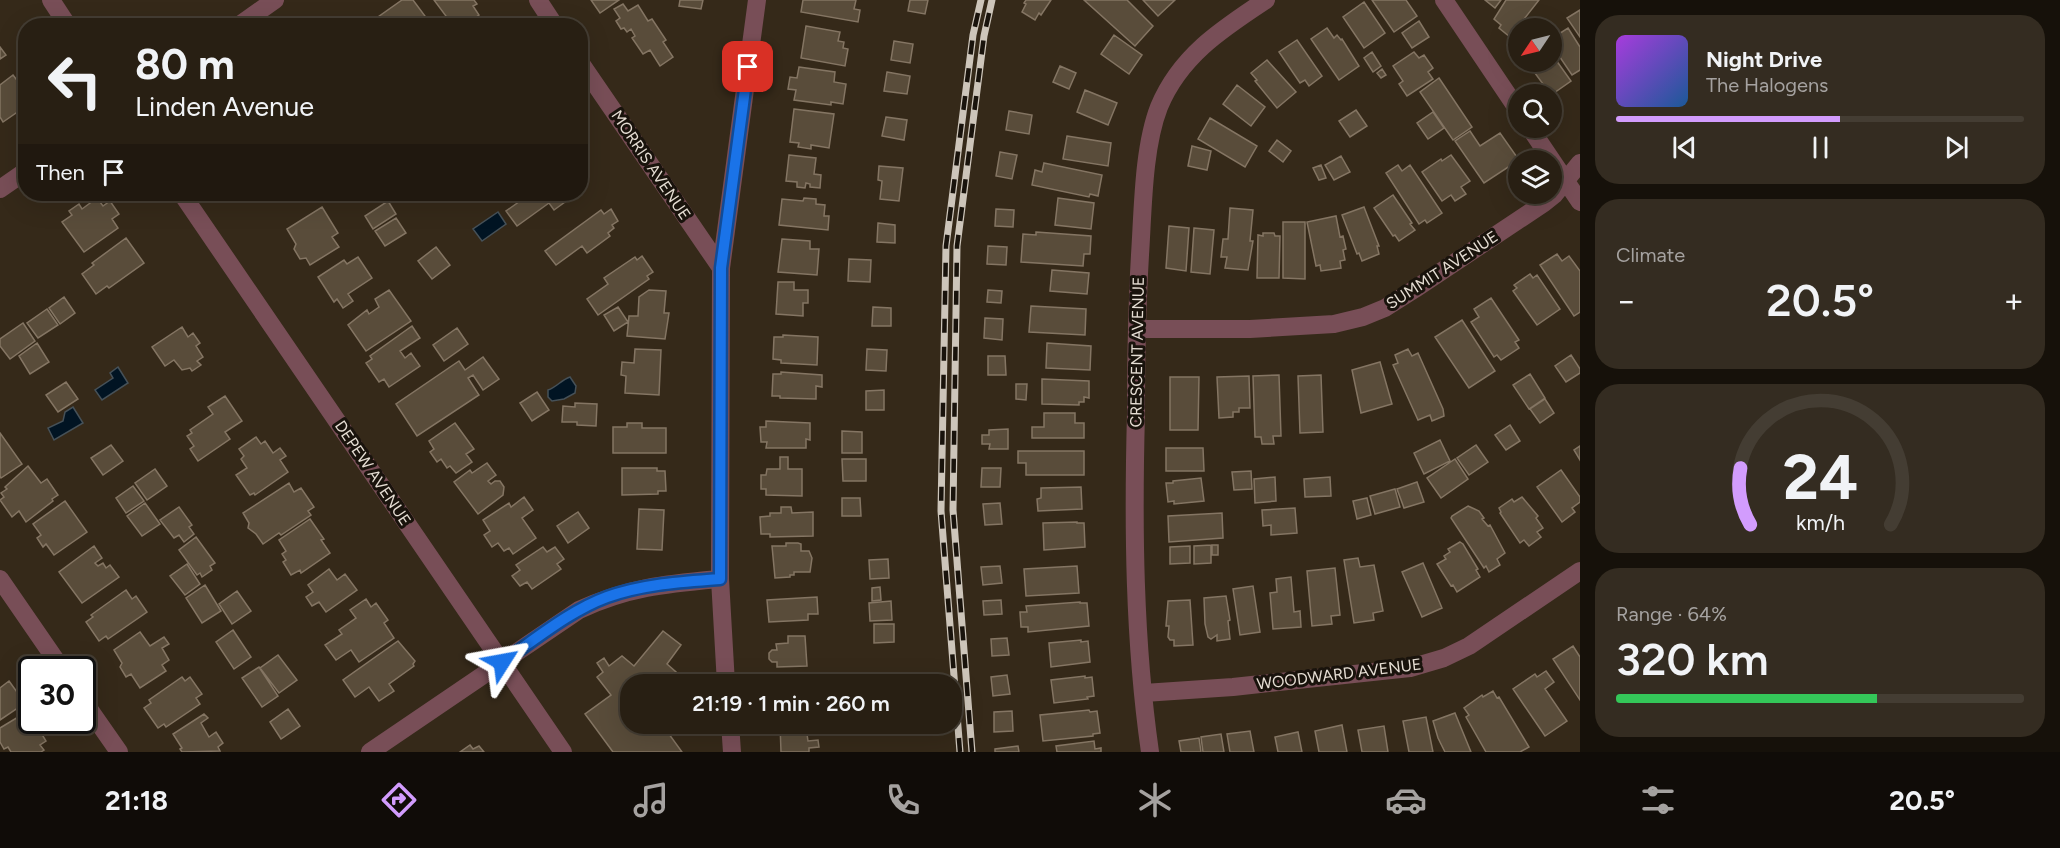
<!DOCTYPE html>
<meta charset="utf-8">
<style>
body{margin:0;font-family:Figtree,sans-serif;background:#342c21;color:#f1f3f6;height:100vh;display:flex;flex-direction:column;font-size:22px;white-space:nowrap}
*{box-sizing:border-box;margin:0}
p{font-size:20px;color:#a5a2a0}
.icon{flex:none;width:33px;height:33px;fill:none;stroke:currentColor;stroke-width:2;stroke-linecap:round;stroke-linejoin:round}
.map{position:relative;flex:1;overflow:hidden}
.drawer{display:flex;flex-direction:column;gap:15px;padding:15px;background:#16110a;width:480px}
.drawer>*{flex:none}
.hud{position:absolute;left:18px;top:18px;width:570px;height:183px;border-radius:24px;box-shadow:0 6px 24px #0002,0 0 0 2px #443d33;background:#281f13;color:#f1f3f6;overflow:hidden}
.needle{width:39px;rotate:235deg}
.fabs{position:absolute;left:1508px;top:18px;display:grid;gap:12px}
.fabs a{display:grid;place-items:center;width:54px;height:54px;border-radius:50%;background:#281f13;box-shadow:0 6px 24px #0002,0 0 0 2px #443d33;font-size:30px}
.speed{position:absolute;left:18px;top:656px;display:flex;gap:12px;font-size:30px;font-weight:700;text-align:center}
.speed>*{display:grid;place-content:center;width:78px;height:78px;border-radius:50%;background:#281f13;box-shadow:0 6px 24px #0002,0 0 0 2px #443d33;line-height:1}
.speed .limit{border:3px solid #111;border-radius:9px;background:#fff;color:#111}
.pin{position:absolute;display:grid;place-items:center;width:51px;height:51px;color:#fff;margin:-26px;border-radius:12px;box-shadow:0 3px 9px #0006}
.me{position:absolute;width:66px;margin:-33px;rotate:56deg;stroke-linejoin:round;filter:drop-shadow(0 0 4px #0008)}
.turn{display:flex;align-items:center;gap:21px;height:126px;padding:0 18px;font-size:27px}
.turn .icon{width:78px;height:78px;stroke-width:2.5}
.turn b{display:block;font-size:42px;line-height:51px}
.then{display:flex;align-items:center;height:57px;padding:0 18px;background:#0003;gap:12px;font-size:22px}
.big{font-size:45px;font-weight:600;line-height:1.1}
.drawer .card{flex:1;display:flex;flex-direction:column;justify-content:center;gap:9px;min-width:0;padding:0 21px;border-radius:24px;background:#342c21}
.drawer .dial{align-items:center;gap:0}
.dial svg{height:156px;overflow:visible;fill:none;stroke:#443d33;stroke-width:7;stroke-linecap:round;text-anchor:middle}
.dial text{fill:#f1f3f6;stroke:none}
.song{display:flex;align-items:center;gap:18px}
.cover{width:72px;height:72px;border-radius:9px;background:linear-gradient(135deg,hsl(280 70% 55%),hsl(210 70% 35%))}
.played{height:6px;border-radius:3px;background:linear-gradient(90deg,#d29cfd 55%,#443d33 55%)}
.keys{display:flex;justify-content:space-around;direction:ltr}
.heat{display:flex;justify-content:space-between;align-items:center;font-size:33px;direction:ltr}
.charge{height:9px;border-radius:4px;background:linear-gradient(90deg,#34c759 64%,#443d33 0)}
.trip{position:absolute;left:620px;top:674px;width:342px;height:60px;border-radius:24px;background:#281f13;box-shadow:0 6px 24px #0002,0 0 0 2px #443d33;font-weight:600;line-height:60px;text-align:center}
.dock{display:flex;height:96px;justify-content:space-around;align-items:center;background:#100c08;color:#a5a2a0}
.dock .icon{width:42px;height:42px}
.dock .active{color:#d29cfd}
.dock b{font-size:27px;color:#f1f3f6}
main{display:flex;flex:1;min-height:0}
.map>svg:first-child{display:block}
.water{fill:#011423;stroke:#465158;stroke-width:1.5}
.building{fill:#594c3a;stroke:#847563;stroke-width:1.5}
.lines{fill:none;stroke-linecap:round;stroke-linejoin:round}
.minor{stroke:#784e57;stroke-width:18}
.rail-casing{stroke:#cdc5ba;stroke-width:7}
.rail{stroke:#19130c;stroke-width:4.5;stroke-dasharray:14;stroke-linecap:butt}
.route-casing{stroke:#114b97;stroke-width:15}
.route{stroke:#1a73e8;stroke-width:10}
.labels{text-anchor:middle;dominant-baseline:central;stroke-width:6;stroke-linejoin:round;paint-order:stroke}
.street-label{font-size:16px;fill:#e6ded4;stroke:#19130c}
</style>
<main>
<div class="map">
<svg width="1580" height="752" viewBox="0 0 1580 752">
<rect width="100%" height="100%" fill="#352919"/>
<path class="water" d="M498,212L506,224L482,241L473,229Z
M118,367L128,383L102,400L95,390L113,378L110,373Z
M570,377L576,386L575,393L564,399L552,401L548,397V390C557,387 561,380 570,377Z
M73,407L83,423L54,440L48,428L63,421L65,412Z"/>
<path class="building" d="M402,0H413L425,16L414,24L415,26H384L378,17Z
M434,0H474L477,4L473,6L479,15L469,22L467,19L458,26L455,23L447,26L442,19L446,16Z
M591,0H619L600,13Z
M680,0H703L701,9L679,6Z
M803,0H856L854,9L860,10L858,22L801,12Z
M910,0H928L925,14L908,11Z
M1026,0H1051L1041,15L1039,13L1035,20L1022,12L1026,4L1024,3Z
M1084,0H1127L1153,26L1135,46Z
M1143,0H1175L1158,16Z
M1372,0H1406L1417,16L1394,32Z
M1485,0H1501L1495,8Z
M1506,0H1539L1510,37L1499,28L1501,25L1494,19Z
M1364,2L1385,33L1364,48L1343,17Z
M623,4L628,11L638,5L648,21L652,19L666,40L663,42L673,57L660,66L650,50L643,54L632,38L635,36L631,29L627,32L624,28L621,29L616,21L620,18L614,9Z
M1580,10V37L1567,18Z
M1419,21L1429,37L1412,48L1402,33Z
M1523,22L1531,28H1518V35L1515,32Z
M806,26L840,32L838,41L844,42L843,48L848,49L845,66L801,58Z
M1327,28L1334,38L1337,35L1341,40L1342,39L1359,66L1339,80L1311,39Z
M1568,28L1580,47V70L1572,75L1551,44V39Z
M1114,35L1142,55L1129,74L1101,54Z
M1297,40L1322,76L1309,86L1305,80L1300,83L1279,52Z
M894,41L913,44L910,63L891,60Z
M0,47L6,55L0,59Z
M1372,52L1381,66L1373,72L1364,58Z
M1414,52L1419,58L1424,55L1433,68L1428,72L1433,79L1407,96L1399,84L1403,81L1393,66Z
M1551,53L1571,81L1551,95L1529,65L1533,62H1551Z
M1267,60L1296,92L1277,108L1255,81L1257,80L1251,73Z
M1060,66L1076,73L1069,89L1053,82Z
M799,67L835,72L834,82L846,84L843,104L831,102V105L794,100L796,90L788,89L790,77L797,78Z
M1382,69L1386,75L1381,78L1377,73Z
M887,72L910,76L907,94L884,91Z
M13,75L16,79L20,76L26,84V106L3,122L0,117V85Z
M1439,78L1472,127L1453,140L1420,92Z
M1237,85L1265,107L1251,126L1223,104Z
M1085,90L1117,103L1108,125L1077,112Z
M794,109L834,114L829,148L811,145V149L798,147L799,143L790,142Z
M1356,110L1367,126L1350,137L1339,121Z
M1009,111L1032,115L1029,134L1006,130Z
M1433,112L1444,128L1428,139L1417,123Z
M886,117L907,120L904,140L882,136Z
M1210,118L1257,146L1245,167L1198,139Z
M1470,131L1480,146L1500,133L1519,160L1484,183L1455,141Z
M1067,136L1111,143L1108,166L1063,159Z
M1277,140L1291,151L1283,162L1269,151Z
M1192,146L1211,151L1207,170L1188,166Z
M1000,152L1017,155L1012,179L996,176Z
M789,155L816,158L814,174L821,175L820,188L810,187V184L806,183L805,188L797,187V182L786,181Z
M1451,155L1470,181L1461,187L1466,194L1455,201L1451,195L1442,201L1422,172L1441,159L1442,161Z
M1341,156L1350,172L1334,180L1325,165Z
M1044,163L1102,175L1098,196L1090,194L1089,197L1032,185L1035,170L1042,172Z
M1321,165L1326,178L1319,180L1313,168Z
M1398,165L1402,171L1410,165L1442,213L1427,223L1425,220L1419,224L1386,173Z
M879,166L903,168L899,201L880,199L882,181L878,180Z
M580,177L587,185L580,190Z
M530,194H576L554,210L549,203L517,226L506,211Z
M1393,195L1412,223L1410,224L1415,230L1399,241L1395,235L1393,236L1374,208Z
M97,198L103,206L110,201L119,214L112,219L118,228L84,252L62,222L72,215L69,211L79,204L82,209Z
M804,198L816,199V204L825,205L824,216H829L828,230L779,225L782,199L803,201Z
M1058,198L1094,203L1091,229L1055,225Z
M388,201L396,214L373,229L365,216Z
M322,207L338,233L332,237L339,247L310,265L306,258L300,259L294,249L296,244L287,229Z
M1364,207L1379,246H1377L1379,254L1362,261L1359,253L1357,254L1342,215Z
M1230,208L1253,210L1250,241H1253L1248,270L1225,268L1227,257H1221L1223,239H1228Z
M611,209L618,221L612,225L614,228L608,233L610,236L587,253L582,246L556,265L545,251L601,210L604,214Z
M996,209L1014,210L1013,227L995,226Z
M1336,216L1340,237L1343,236L1346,249L1343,250L1345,260L1340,261L1341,268L1321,271L1320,265L1316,266L1307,222Z
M396,218L406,233L385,246L375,231Z
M1283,222H1305V279L1283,278Z
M878,223L895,225V243L877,242Z
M1169,226L1189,228L1186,271L1166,268Z
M1194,228L1214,230L1210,274L1191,272Z
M1036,232L1091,236L1090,254H1084L1083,266L1021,262L1023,234L1036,235Z
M1263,233H1274L1275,236H1280L1279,278H1257L1258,235L1263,236Z
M126,238L144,263L109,288L107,286L96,294L82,274L94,265L92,263Z
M782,239L810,241V249H819L817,275L778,272Z
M988,246L1007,247L1006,265L987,264Z
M436,247L450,265L432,279L418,261Z
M1557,254L1562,261L1569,256L1580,271V312L1574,316L1540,265Z
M642,256L653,272L647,276L649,279L598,315L587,299L608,284L604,278L635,257L637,260Z
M358,257L372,278L348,294L353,301L343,308L337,299L334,302L318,277L344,260L347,264Z
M849,259L871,260L870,282L848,281Z
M1052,270L1089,273L1087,294L1050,291Z
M1530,274L1533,278L1537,275L1560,309L1537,325L1513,291L1517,288L1514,285Z
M778,282H794V290H808V303H803V316L776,314Z
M389,290L411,321L366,351L348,325L367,310L369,314L379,307L375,299Z
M649,290L666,291L664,313H669L665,339L627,336L629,316H638L639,297Z
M988,290L1002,291L1001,303L987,302Z
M64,297L75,313L60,324L49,308Z
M1491,298L1519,340L1515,342L1519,348L1501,360L1497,355L1494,357L1471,322L1479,317L1474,309Z
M1031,306L1086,309L1085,335L1029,332Z
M618,307L628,322L614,331L604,315Z
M873,307L891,308V326H872Z
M47,309L58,325L38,338L27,323Z
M985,318L1003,319L1002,340L984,338Z
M1462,320L1495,371L1469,388L1435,337Z
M23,323L35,341L10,359L0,346V339Z
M412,326L420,338L400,351L405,358L411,353L420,366L389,387L384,379L379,382L366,363L372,359L370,356Z
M182,327L188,337L193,333L200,343L196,346L203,357L197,361L201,365L192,371L190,368L182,370L174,360L165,366L152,347Z
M457,328L468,344L444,361L433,345Z
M783,335L818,337L817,365L781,363V360L773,359L774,337H783Z
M37,343L49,362L30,374L19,356Z
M1047,343L1091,346L1090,370L1046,368Z
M635,349L661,350L659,395L625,393L626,376L621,375L622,362L634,363Z
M867,349L887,350L886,371L866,370Z
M1408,349L1412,356L1418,353L1443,409L1444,416L1432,421L1430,415L1418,420L1393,365L1398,363L1395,355Z
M1571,355L1580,369V373L1566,382L1555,366Z
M988,356H1005L1006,375H988Z
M483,357L499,379L483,390L473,375L468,378L479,395L417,436L396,404L459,361L465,370Z
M1380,362L1392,404L1361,413L1352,370Z
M781,372L822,375V387L816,386V399L780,398V396H772L773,374H781Z
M1530,374L1545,398L1529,409L1513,385Z
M1279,375L1281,436H1273L1274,444H1262L1261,437H1255L1253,376Z
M1321,375L1323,432L1300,433L1298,376Z
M1249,376L1250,408H1239V412H1233V417L1219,418L1217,377Z
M1170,377H1199L1198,430H1170Z
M1042,379L1089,381V398L1084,397V402H1079V405L1042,404Z
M66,382L78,399L58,412L46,395Z
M1016,384H1027L1026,400L1016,399Z
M884,390V410H866V391Z
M537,392L549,410L532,421L520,403Z
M225,396L242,421L225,432L230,439L198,461L190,449L194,446L187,436L192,433L190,430L213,414L208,407Z
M1545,399L1554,413L1540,423L1530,409Z
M575,403L597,404L596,426L577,425V422H562L563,406L575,407Z
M1044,413H1075V423H1084V438H1032V427H1044Z
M766,421L810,423V440L806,439V448H766L767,442H761L760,427H766Z
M455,423L474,449L466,454L472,462L456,473L450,466L447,468L441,459L437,462L430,452L434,449L429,441Z
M627,423H642V428H666V453H613V427H627Z
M1510,425L1520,441L1506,450L1495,435Z
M1008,429V449H989L990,444H982V435H989V430Z
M842,431L862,432V453H842Z
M0,433L22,464L1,478L0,476Z
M256,437L261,444L265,441L273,453L280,448L286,456L280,460L288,472L255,495L254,493L250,495L236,475L247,468L241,459L244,456L239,449Z
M1440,440L1450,461L1424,474L1414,453Z
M111,445L123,461L103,475L91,458Z
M1476,445L1488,462L1469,475L1457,458Z
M1580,446V460L1574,450Z
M1166,448H1203L1204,471H1166Z
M1018,451H1084V475H1026V463H1018Z
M780,457H788V469H802V496L766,495V489H761V475H766L767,469H780Z
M842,459H866V481H843Z
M1455,459L1468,479L1441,498L1427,478Z
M487,463L496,475L488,481L491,484L495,481H500L504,487L503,495L478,514L454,482L470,470L472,473Z
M28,466L41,483L47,479L58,495L52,499L53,501L26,522L19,511L12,517L0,500L4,497L1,493L7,489L5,487Z
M622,468H657V471H665L666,491H658V494L622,495Z
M982,468H1001L1000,487H981Z
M155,469L167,486L147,500L135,483Z
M1561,470L1580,497V502L1572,508L1575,512L1562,522L1537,487Z
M1251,471L1252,489L1234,490L1232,472Z
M1275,477L1276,501L1255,503L1254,479Z
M1330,477L1331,496L1305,497L1304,479Z
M1201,478L1204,501L1174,504V501L1168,502L1166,483H1173V481Z
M1417,482L1424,502L1404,508L1397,489Z
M289,483L294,492L301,488L314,507L308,511L311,515L281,535L279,533L263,544L256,534L248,528L249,523L243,513Z
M133,486L144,501L126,513L116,498Z
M1081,487L1082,509L1038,511L1037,499L1041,498V488Z
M1395,489L1400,507L1375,514L1370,496Z
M524,497L533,510L522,518L536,538L513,554L509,548L504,551L498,543L492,547L484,535L490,531L483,520L509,503L511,507Z
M1522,497L1538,516L1536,518L1543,528L1537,532L1541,537L1529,546L1524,540L1520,543L1500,513L1501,512L1499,508L1512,499L1514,502Z
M842,498H860L861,516H842Z
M1367,498L1371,515L1357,519L1353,501Z
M65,501L87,532L54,555L46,544L43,547L37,538L41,535L33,524Z
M145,503L160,524L142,536L127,516Z
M1000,503L1002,524L985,525L983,504Z
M1468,506L1479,511L1484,518L1482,519L1488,526L1490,525L1505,553L1497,559L1500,565L1489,572L1486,566L1484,568L1451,518L1452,516Z
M179,507L192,525L189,527L194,534L184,542L179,535L174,538L160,520Z
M781,507H791L792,513L813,512V536L770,537V534H761L760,517L770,516V513H781Z
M1295,508L1297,533L1271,535V525L1263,526L1262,510Z
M639,509L664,510L662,550L637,549Z
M578,512L589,528L568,543L557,526Z
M1222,513L1223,538L1169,542L1168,516Z
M310,519L324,539L321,540L330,553L301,573L300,570L291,575L283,562L286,560L282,554L286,551L279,540Z
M1077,522V523H1084L1085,547L1044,550L1043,523Z
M196,537L215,563L210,566L212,570L202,577L200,573L197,575L179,550Z
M1460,542L1463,544L1478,569L1476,570L1480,577L1457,592L1453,585L1451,586L1437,564L1446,559L1444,556L1450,552L1448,549Z
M786,543H798L801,544V551H809L812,558L810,572H794V575H790V577L775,578L772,546H786Z
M1211,545V563L1194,564V546Z
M1212,545H1218V555H1212Z
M94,546L102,558L95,563L98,566L103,563L106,568L110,565L119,577L82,603L59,572Z
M1190,546V563L1170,564V547Z
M543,547L547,552L555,547L564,559L557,564L561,569L532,589L527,582L520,586L512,576L520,570L516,565Z
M1358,558L1360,567L1374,565L1383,611L1373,613L1374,620L1354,623L1344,560Z
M888,559L889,578L870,579L869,560Z
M1423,563L1442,608L1422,617L1402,572Z
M187,564L200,584L185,595L170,576Z
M1000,566L1002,583L983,585L981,567Z
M1077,566L1079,593L1026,596L1024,569Z
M1335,568L1340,615L1331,616L1332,624L1312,626L1307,571Z
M329,569L337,580L345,574L357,590L326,612L319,602L312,606L306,597L313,592L308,585Z
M1291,577L1294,612L1300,611L1301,627L1273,629L1270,593L1277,592L1276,579Z
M205,585L221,611L202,623L186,598Z
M1253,586L1260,632L1240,635L1233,589Z
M880,587L881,600L872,601V588Z
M126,590L132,599L136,596L147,612L108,639L106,636L99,641L86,622L93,617L91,615Z
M237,591L251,611L232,624L219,604Z
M1226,596L1230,620L1228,621L1230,639L1217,641V635L1211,639L1208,637L1205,624L1204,598Z
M817,597L818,614H808V620L769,622L767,600Z
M366,599L371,607L376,603L388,620L384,623L394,638L359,662L351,650L336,660L325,645L342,634L339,630L356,618L350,610Z
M1001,600L1002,614L984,615L983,601Z
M1190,600L1193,645L1174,646V640H1170L1168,637L1169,626H1166L1168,601Z
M891,601L892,620L870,621L869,603Z
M1080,602V603H1087L1089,626L1028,632V627H1021L1020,612H1027L1026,606Z
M874,624H894V642L874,643Z
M233,630L251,657L234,669L216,642Z
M663,631L681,645L667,664L676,672L674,675L678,683L656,684L651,677L642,684H630V723H661L682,752H613L585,714L611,695L597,677L603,672L597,663L604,658L609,666L622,656L634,666Z
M140,632L150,646L164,637L169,644L162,648L169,660L162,665L166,671L140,688L131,674L126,677L120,667L122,663L114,650Z
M788,636H805L807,666L777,667V662H772L769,659V653L772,650H777L776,644L788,643Z
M1007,638L1009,655L992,656L991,639Z
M1081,640V642L1088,641L1090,662L1051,667L1049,643Z
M398,641L415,661L413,664L414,666L389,684L394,691L379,701L369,687L355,697L343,680Z
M1573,646L1580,657V700L1553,659Z
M278,655L297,680L279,693L260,668Z
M259,667L278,696L262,707L242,678Z
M1546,671L1554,682L1545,689L1567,721L1545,736L1513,689L1535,674L1537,677Z
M1007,675L1010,694L993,696L991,677Z
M805,676L806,684H775H778V678Z
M1085,676V678L1092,677L1094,696L1087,697L1088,699L1054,703L1051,680Z
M182,677L185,681L190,677L202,694L196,698L200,704L166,727L164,724L158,728L144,708L151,703L149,700Z
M9,681L25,703L0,720V688Z
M1493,691L1497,698L1499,697L1529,747L1520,752H1486L1466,717L1469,715L1464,708L1482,695L1483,697Z
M288,709L300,726L281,739L270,722Z
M1089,710L1090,712L1097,711L1100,733L1093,734V736L1043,741L1040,715Z
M1012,711L1013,731L994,732V712Z
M1455,713L1471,752H1445L1438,738L1433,721Z
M23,714L26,719L31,716L46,741L40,745L44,750L41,752H11L8,747L4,749L0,742V728Z
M204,714L208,718L201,723L209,737L216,732L223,743L218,747L220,751L182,752L180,749L182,748L173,734Z
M1426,717L1433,752H1409L1403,721Z
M793,723L794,729L806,727L808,741L818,740L819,747L809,748V752H781L780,724Z
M881,723H899V726L881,728Z
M1342,725L1347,752H1319L1315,731Z
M1384,726L1388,752H1362L1358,730Z
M1250,731L1254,752H1230L1227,734Z
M1298,732L1302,752H1278L1275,737Z
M1221,734L1224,752H1203L1201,737Z
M1199,738L1201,752H1181L1179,741Z
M1094,741L1095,749L1101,748V752H1057L1056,746Z
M470,745L473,749L479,746L484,752H460Z
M1018,746L1019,752H995V749Z"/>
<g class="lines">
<path class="minor" d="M51,0L68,26
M538,0L555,26
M1444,0L1518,110
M238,26L275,0
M580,62L721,268
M1530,128L1580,202
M0,189L26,171
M182,194L563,752
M1137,329H1250L1334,324L1363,317L1385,308L1415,289L1544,203L1554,195L1580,163
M0,579L62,669
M726,684L720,579L721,268L757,0
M1144,693L1233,687L1410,668L1444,658L1469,646L1580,571
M82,699L119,752
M730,723L732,752
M370,752L579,610C629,587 666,584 720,579
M1150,752C1134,640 1133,526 1136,413C1136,360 1137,307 1140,255C1143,210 1143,148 1159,107C1180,56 1222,29 1266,0"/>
<defs>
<path id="rail" d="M960,752L941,511L946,246L973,35L981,0
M972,752L953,510L957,246L984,36L992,0"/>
</defs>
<use href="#rail" class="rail-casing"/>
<use href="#rail" class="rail"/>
</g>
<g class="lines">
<defs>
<path id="route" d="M502,662C535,640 569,611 607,597C643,584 682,582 720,579L721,268L748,67"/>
</defs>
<use href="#route" class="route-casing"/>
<use href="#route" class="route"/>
</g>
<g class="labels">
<g class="street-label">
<text transform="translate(651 165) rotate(56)">MORRIS AVENUE</text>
<text transform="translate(1442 270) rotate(-33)">SUMMIT AVENUE</text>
<text transform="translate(1137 352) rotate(-89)">CRESCENT AVENUE</text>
<text transform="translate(373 473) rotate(56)">DEPEW AVENUE</text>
<text transform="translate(1339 674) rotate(-7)">WOODWARD AVENUE</text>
</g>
</g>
</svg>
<div class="fabs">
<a><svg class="needle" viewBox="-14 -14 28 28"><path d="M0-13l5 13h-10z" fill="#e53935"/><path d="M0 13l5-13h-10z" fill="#a5a2a0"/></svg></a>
<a><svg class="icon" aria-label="search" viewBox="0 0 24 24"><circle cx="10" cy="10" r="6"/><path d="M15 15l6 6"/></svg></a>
<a><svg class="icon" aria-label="layers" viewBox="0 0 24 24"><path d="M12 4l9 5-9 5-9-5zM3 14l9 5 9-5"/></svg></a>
</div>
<div class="speed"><div class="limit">30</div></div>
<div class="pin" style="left:748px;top:67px;background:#d93025"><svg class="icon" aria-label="arrive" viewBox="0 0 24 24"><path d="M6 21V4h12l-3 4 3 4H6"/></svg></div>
<svg class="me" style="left:502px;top:662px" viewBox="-20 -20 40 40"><path d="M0-17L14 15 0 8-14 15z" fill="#1a73e8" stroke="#fff" stroke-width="4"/></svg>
<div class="trip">21:19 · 1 min · 260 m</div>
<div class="hud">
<div class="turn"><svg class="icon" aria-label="left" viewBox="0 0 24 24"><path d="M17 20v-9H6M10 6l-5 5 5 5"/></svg><div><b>80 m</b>Linden Avenue</div></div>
<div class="then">Then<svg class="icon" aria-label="arrive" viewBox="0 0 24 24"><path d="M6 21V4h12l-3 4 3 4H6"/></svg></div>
</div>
</div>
<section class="drawer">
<div class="card">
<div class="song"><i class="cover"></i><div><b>Night Drive</b><p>The Halogens</p></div></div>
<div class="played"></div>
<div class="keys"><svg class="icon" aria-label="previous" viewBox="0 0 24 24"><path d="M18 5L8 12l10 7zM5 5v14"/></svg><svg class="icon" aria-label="pause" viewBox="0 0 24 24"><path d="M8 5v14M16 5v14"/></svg><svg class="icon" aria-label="next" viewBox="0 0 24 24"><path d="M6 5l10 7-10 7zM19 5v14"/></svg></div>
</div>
<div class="card"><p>Climate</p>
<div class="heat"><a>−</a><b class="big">20.5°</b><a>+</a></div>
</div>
<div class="card dial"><svg viewBox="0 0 100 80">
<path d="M14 69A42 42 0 1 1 86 69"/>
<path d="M14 69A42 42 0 0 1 9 40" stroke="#d29cfd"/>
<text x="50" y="56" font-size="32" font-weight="700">24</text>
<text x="50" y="72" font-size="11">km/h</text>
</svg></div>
<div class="card"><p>Range · 64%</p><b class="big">320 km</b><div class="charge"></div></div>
</section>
</main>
<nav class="dock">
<b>21:18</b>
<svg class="icon active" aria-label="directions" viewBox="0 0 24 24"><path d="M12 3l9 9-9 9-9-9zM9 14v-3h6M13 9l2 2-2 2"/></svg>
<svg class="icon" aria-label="music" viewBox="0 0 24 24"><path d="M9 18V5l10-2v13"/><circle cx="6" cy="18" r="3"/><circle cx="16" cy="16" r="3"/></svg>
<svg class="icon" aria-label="phone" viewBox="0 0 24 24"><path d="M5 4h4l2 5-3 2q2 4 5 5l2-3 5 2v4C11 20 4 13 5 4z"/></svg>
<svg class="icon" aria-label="climate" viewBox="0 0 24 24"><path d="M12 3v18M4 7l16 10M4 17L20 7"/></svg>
<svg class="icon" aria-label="car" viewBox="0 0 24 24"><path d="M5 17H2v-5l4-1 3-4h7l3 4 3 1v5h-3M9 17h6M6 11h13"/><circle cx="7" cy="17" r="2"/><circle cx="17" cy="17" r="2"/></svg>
<svg class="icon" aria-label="filters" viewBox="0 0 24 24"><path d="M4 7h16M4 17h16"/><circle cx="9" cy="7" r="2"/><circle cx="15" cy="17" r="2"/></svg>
<b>20.5°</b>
</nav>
